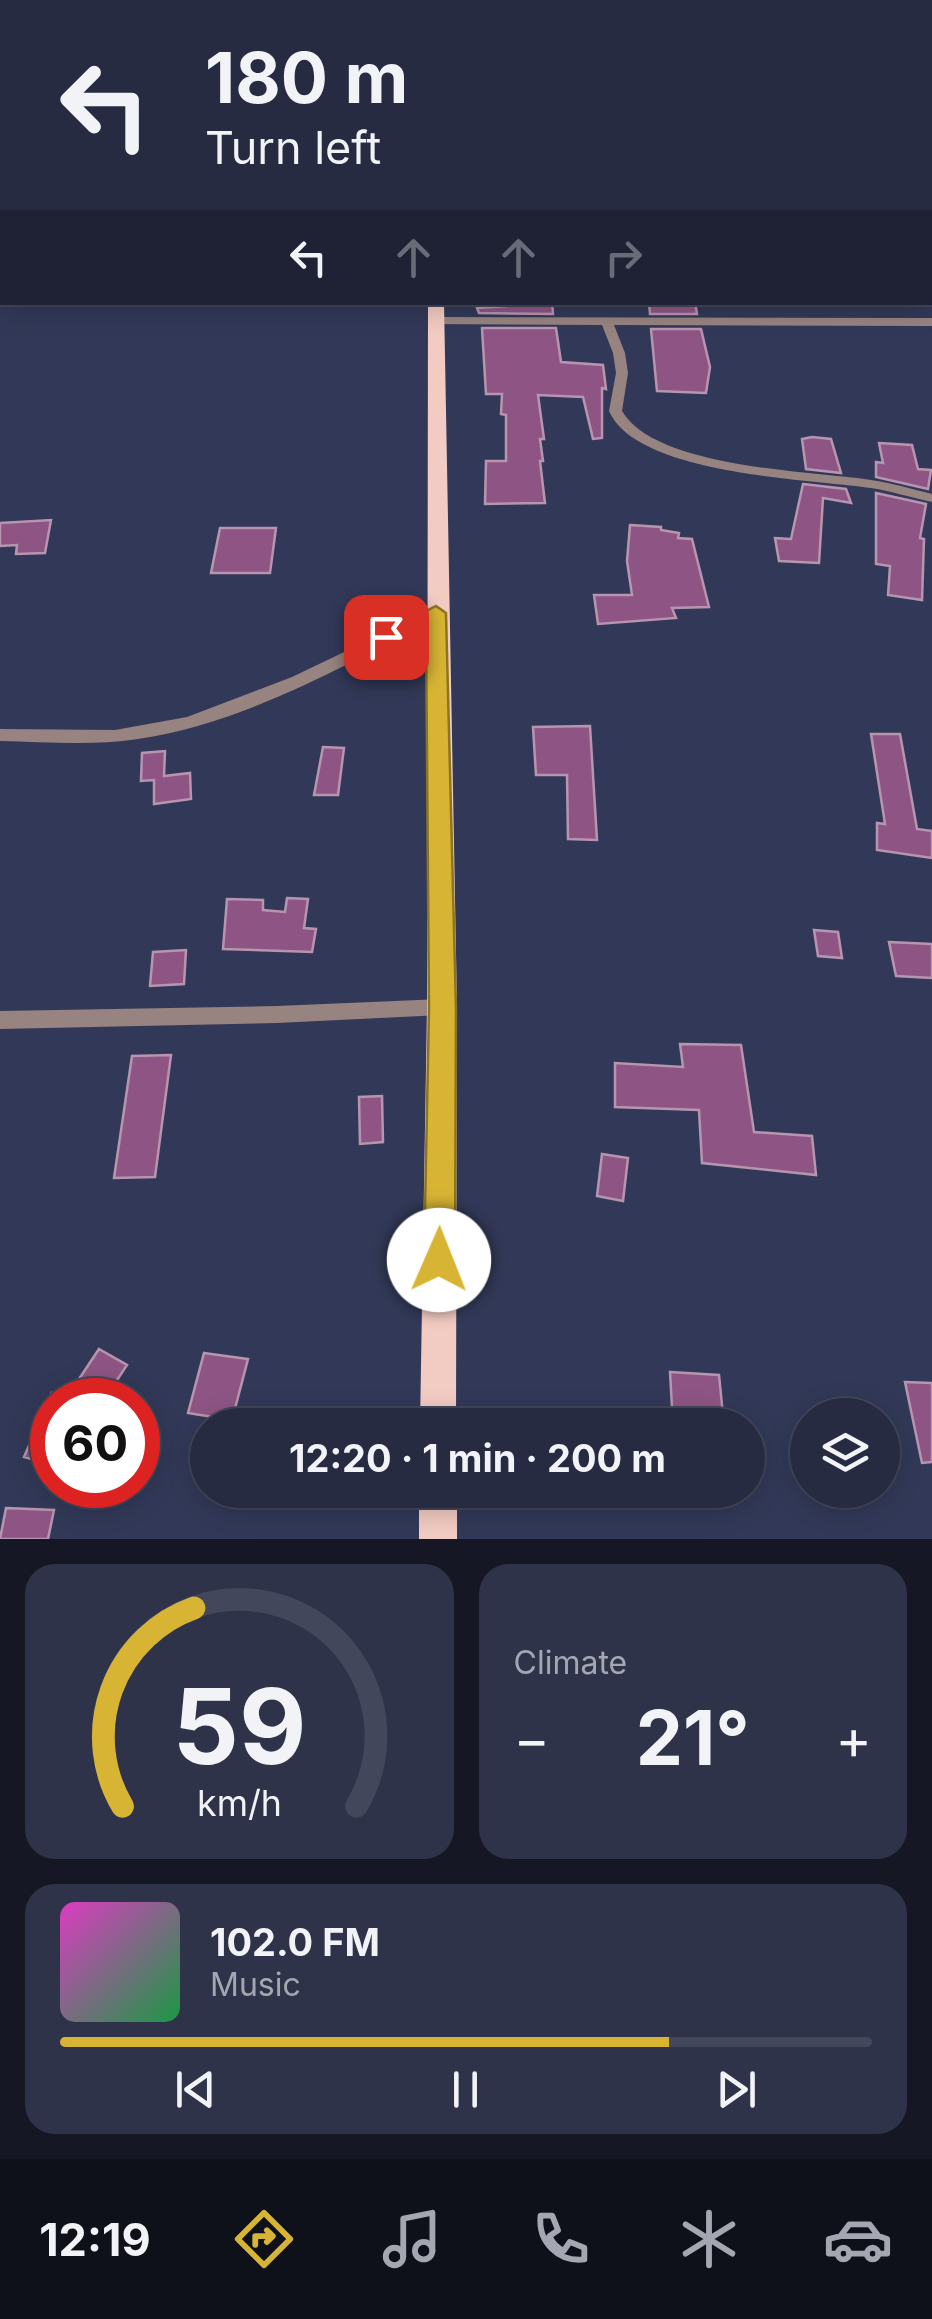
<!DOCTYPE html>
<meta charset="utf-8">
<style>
body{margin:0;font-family:Inter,sans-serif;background:#2e3349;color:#f1f3f6;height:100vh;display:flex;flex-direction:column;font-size:38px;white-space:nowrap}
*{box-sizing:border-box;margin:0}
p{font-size:32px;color:#a4a7b2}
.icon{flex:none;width:55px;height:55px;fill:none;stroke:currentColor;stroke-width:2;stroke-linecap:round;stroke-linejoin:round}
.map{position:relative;height:1539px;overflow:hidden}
.panel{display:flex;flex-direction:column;gap:25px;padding:25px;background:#151824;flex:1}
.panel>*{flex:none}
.guide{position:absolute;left:0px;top:0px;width:932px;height:305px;box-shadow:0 5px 25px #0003,0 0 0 2px #42475b;background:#262b42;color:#f1f3f6;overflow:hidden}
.fabs{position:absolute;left:790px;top:1398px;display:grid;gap:20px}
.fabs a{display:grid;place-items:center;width:110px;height:110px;border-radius:50%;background:#262b42;box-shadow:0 5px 25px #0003,0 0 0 2px #42475b;font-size:50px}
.speed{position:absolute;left:30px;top:1378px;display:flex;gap:20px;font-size:50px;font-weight:700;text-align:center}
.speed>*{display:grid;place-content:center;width:130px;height:130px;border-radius:50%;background:#262b42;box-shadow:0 5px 25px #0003,0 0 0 2px #42475b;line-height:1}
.speed .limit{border:15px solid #d22;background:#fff;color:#111}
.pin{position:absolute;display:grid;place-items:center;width:85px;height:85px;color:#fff;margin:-42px;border-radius:20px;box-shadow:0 5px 15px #0006}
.me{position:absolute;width:110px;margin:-55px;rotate:1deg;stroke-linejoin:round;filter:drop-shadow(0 0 8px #0008)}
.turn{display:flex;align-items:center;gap:35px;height:210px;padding:0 40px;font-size:45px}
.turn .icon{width:130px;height:130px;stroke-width:2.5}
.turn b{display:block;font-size:70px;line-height:85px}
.lanes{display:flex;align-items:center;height:95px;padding:0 40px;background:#0003;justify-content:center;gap:50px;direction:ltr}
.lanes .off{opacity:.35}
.big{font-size:75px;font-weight:700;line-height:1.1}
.panel .tile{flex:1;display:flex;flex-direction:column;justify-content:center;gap:15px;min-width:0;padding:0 35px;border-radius:30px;background:#2e3349}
.panel .dial{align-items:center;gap:0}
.dial svg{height:260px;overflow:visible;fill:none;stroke:#42475b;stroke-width:7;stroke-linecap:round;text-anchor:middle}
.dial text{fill:#f1f3f6;stroke:none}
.song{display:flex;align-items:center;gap:30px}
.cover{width:120px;height:120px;border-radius:15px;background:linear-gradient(135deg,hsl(310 70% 55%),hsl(140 70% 35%))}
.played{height:10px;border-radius:5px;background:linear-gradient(90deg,#d7b434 75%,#42475b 75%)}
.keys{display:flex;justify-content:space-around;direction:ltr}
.heat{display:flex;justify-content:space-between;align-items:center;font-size:55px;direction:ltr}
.panel .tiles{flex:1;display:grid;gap:25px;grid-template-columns:1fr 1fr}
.tile:last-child{grid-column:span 2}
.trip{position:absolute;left:190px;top:1408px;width:575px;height:100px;border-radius:50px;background:#262b42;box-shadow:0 5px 25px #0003,0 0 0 2px #42475b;font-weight:700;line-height:100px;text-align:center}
.dock{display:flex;height:160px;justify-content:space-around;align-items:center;background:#0f111a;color:#a4a7b2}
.dock .icon{width:70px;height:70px}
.dock .current{color:#d7b434}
.dock b{font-size:45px;color:#f1f3f6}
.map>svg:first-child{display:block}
.building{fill:#8e5584;stroke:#b795b0;stroke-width:2.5}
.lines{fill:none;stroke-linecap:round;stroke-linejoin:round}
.minor{fill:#97837f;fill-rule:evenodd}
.major{fill:#f2cbc2;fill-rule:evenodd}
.route{fill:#d7b434;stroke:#8c7522;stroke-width:2.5}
</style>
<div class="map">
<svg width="932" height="1539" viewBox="0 0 932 1539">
<rect width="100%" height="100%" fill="#323958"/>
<path class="building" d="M505,302H552L553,314L479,313L477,308L506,306Z
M649,302H695L697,314H650Z
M482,328H556L561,362L603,365L606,389L602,388V438L593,439L583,397L538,395L544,439H540L543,461H540L545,503L485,504L486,461H506V415L501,414L502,394H486Z
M651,329H701L710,367L706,393L657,391Z
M812,437L831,439L841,473L806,469L802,439Z
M879,443L912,445L918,469L931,470L928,489L876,477V462L883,463Z
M803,484L846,489L851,503L823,498L819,563L779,561L775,538L791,539Z
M876,493L926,504L920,538L924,539L922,600L888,595L890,566L876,564Z
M51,520L45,553L16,554L17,545L0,546V523Z
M630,525L661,527V530L679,533L678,538L692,539L709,607L672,608L676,618L598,624L594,595H632L627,561Z
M220,528H276L270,573H211Z
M590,726L597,840L568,839L567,775H536L533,727Z
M871,734H900L917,829L932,831V858L877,850V823L885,824Z
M323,747L344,748L338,795H314Z
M165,751L164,776L190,773L191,799L154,804V780L141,781L142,753Z
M287,898L308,899L304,928L316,929L312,952L223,949L227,899L263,900V910L285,912Z
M814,930L838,932L842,958L818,956Z
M889,942L932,944V978L896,976Z
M186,950L184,984L150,986L153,952Z
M680,1044L741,1045L754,1132L812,1136L816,1175L702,1163L699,1110L615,1107V1063L683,1067Z
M171,1055L155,1177L114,1178L132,1056Z
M382,1096L383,1142L360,1144L359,1097Z
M602,1154L628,1158L623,1201L597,1196Z
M99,1349L127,1365L104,1400H65Z
M204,1353L248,1359L232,1420L188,1413Z
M670,1372L719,1375L724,1425H673Z
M905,1382L932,1383V1462L922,1463Z
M52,1392V1465L24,1457Z
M6,1508L54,1510L48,1539H0Z"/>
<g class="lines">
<path class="minor" d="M712,0H720V2H712Z
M744,0H905L901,2H748Z
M0,31H2V35H0Z
M930,64H932V70H930Z
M0,109H2V115H0Z
M930,138H932V144H930Z
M0,285H2V291H0Z
M435,317L932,318V326L614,325L625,353L628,373L622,411C655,468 810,471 871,480C892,483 912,489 932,494V502C912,498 892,491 871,488C809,479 637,475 609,411L616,373L613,353L602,325L431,324V318Z
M436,608L441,610L444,613L441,616C345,665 246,723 138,739C92,746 46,742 0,741V729L115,730L187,717L292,677Z
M442,999L449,1001L452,1007L449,1013L442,1015L277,1023L0,1029V1011L277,1006Z"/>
<path class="major" d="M431,0H443V2H432Z
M428,302H444L457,1007L456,1425H420L427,1007Z
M419,1490H457V1539H419Z"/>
</g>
<path class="route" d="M436,606L446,613L456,1008L455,1260L450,1271L439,1275L428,1271L424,1260L429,1008L426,626L386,643L376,637Z"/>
</svg>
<div class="fabs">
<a><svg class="icon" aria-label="layers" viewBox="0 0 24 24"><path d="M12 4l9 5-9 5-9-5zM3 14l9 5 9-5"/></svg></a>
</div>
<div class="speed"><div class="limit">60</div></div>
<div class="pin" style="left:386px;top:637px;background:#d93025"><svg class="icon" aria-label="arrive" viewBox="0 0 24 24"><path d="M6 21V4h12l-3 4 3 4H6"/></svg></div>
<svg class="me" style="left:439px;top:1260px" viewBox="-20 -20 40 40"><circle r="19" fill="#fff"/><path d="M0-13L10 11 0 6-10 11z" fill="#d7b434"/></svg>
<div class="trip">12:20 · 1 min · 200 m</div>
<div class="guide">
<div class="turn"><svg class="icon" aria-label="left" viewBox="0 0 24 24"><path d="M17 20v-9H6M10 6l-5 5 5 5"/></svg><div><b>180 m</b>Turn left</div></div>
<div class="lanes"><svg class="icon" aria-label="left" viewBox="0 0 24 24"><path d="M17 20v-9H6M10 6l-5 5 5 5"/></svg><svg class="icon off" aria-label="ahead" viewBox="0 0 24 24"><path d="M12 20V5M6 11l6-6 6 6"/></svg><svg class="icon off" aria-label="ahead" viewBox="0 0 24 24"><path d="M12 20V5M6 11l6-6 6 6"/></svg><svg class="icon off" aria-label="right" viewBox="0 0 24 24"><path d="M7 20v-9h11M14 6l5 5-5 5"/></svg></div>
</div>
</div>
<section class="panel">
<div class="tiles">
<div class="tile dial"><svg viewBox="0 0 100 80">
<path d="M14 69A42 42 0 1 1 86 69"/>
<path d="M14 69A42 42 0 0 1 36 8" stroke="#d7b434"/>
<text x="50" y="56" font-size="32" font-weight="700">59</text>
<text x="50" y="72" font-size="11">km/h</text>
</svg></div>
<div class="tile"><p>Climate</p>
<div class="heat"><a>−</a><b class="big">21°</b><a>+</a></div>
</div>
<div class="tile">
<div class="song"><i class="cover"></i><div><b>102.0 FM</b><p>Music</p></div></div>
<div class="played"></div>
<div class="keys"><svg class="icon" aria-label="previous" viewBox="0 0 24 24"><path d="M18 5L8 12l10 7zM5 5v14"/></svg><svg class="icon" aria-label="pause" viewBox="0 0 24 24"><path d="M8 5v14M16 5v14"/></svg><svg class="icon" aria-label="next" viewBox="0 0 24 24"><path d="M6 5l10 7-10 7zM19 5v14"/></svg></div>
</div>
</div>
</section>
<nav class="dock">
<b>12:19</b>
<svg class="icon current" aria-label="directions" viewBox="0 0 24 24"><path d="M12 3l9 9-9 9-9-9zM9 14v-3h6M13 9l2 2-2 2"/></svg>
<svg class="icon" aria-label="music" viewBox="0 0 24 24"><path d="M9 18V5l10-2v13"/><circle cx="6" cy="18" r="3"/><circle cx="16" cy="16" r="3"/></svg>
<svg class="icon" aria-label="phone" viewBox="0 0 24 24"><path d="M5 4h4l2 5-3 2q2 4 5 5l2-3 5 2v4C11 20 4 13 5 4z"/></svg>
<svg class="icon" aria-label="climate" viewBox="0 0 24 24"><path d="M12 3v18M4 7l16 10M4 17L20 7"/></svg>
<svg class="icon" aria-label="car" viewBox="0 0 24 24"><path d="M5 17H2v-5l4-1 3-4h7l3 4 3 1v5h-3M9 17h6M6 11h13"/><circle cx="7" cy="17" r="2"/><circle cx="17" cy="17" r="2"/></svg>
</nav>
